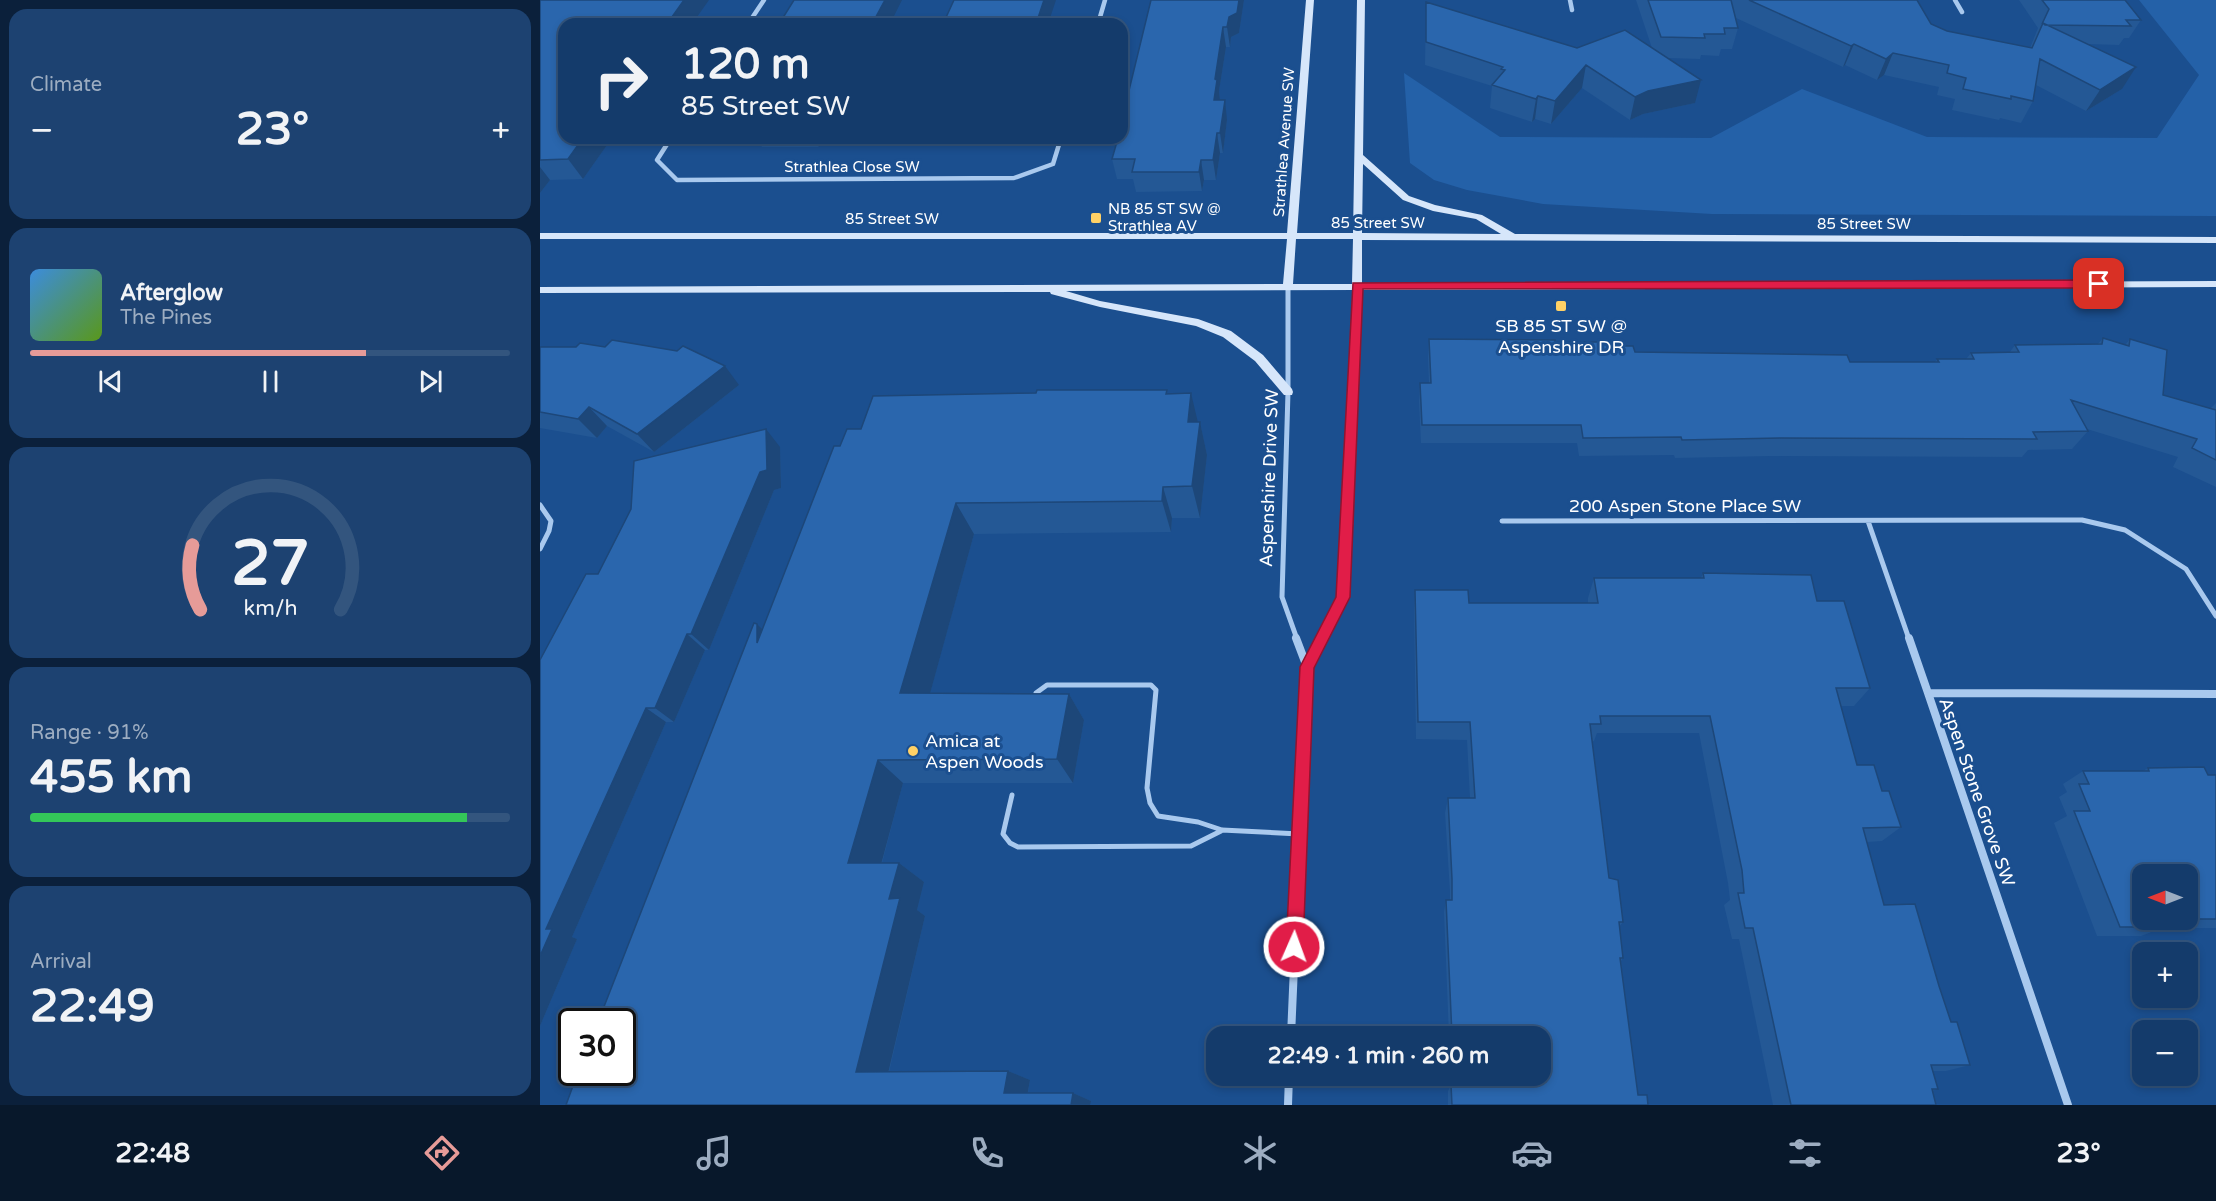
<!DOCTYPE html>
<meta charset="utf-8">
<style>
body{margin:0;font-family:"Varela Round",sans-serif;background:#1d4271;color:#f1f3f6;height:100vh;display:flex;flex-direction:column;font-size:22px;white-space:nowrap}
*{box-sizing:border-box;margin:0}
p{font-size:20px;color:#9dadc1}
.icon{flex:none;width:33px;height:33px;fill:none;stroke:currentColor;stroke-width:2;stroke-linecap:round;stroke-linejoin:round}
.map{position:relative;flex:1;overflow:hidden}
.panel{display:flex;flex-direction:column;gap:9px;padding:9px;background:#0b203b;width:540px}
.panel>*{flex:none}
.hud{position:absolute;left:18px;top:18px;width:570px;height:126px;border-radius:18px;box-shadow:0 3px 9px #0003,0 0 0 2px #33557e;background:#143b6b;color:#f1f3f6;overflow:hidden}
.needle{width:39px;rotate:270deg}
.buttons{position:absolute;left:1592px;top:864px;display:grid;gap:12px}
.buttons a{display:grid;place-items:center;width:66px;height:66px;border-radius:12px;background:#143b6b;box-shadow:0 3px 9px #0003,0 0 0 2px #33557e;font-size:30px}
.speed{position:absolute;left:18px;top:1008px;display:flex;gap:12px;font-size:30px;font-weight:700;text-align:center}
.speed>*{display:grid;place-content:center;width:78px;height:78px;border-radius:50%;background:#143b6b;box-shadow:0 3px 9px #0003,0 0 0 2px #33557e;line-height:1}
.speed .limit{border:3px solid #111;border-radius:9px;background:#fff;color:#111}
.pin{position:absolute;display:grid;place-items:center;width:51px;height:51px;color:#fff;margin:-26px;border-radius:12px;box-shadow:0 3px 9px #0006}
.me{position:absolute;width:66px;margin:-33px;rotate:2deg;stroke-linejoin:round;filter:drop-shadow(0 0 4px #0008)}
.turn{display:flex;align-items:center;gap:21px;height:126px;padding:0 24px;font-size:27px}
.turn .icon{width:78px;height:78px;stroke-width:2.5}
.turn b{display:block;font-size:42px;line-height:51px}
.big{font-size:45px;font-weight:700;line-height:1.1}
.panel .tile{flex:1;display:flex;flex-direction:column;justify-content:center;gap:9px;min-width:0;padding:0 21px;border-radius:18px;background:#1d4271}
.panel .dial{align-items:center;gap:0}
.dial svg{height:156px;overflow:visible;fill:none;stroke:#33557e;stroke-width:7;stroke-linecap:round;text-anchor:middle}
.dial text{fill:#f1f3f6;stroke:none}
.song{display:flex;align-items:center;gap:18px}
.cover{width:72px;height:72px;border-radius:9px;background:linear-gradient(135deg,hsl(210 70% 55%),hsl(90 70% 35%))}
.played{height:6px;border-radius:3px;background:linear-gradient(90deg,#e69b98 70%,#33557e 70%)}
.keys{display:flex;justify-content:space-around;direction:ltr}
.heat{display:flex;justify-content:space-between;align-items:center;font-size:33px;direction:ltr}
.charge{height:9px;border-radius:4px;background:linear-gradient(90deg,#34c759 91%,#33557e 0)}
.trip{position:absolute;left:666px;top:1026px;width:345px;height:60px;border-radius:18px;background:#143b6b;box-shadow:0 3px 9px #0003,0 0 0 2px #33557e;font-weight:700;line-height:60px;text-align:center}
.menu{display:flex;height:96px;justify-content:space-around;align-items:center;background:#08182b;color:#9dadc1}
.menu .icon{width:42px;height:42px}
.menu .on{color:#e69b98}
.menu b{font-size:27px;color:#f1f3f6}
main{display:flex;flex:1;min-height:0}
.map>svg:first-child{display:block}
.green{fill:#2461a8}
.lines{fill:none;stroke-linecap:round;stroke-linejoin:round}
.lane{stroke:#a9c9ee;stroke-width:5}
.street-far2{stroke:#a9c9ee;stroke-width:4.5}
.street-far1{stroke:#a9c9ee;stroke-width:5}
.street{stroke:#a9c9ee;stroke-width:8}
.secondary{fill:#d6e6fa;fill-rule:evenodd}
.wall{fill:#245895}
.shaded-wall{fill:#1d4779}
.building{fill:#2a66ad;stroke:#1d4779;stroke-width:1.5;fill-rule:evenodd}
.route{fill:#e11d48;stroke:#92132f;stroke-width:1.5}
.poi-dot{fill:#ffd166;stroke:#1b4f8f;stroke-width:2}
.labels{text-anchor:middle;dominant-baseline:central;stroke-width:6;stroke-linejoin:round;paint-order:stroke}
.far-street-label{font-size:15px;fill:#fff;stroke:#1b4f8f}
.far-poi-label{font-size:15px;fill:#fff;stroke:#1b4f8f;text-anchor:start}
.poi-label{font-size:18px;fill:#fff;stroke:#1b4f8f}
.street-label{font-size:18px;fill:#fff;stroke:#1b4f8f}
</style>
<main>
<section class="panel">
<div class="tile"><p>Climate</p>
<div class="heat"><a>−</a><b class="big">23°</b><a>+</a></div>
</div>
<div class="tile">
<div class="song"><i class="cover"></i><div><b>Afterglow</b><p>The Pines</p></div></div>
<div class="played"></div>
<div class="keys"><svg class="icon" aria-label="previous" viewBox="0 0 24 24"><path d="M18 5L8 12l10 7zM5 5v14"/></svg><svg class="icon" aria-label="pause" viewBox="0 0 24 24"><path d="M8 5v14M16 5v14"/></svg><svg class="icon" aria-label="next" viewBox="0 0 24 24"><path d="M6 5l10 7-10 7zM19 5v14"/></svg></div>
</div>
<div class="tile dial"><svg viewBox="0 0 100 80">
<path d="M14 69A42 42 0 1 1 86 69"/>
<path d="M14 69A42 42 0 0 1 10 36" stroke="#e69b98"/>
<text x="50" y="56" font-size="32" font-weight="700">27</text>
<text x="50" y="72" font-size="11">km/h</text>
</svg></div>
<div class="tile"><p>Range · 91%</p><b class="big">455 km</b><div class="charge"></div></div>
<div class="tile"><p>Arrival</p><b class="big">22:49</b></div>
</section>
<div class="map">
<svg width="1676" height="1105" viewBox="0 0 1676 1105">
<rect width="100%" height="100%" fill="#1b4f8f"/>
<path class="green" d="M1599,0H1676V216L1172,214L1003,204L927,190L894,180L870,163L864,73L960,137L1171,138L1262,89L1387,137L1617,138L1659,75Z"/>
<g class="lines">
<path class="lane" d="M494,699L496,693L507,685H611L616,690L607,788L610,803L618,816L658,822L682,830L759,834
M472,795L463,834L470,843L478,847L651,846L681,831"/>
<path class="street-far2" d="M1030,0L1032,10
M1415,0L1422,12
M208,24L224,0
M558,24L565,0
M131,138L117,160L137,180L474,178L513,164L521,138"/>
<path class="street-far1" d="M748,286V392L742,597L757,639
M0,505L11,521L9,531L0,549
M962,521L1542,520L1585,530L1646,569L1676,616
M1328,521L1369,639
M781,639L803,597L817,286"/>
<path class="street" d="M1369,638L1388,693
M767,667L782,638
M751,1036L767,667L756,638
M748,1105L749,1076
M1528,1105L1388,693L1676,694"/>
<path class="secondary" d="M766,0H774L757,233H813L817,0H825L823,155L869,196L895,205L942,215L975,234L1676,237V243L822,240V284L1676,281V287L526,291L560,301L658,319L691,331L723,355L752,389L753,392L752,395H744L715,361L683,337L656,326L560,307L511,294L510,292L0,293V287L743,284L747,239H0V233H747ZM823,164L863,200L893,211L936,219L961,234L822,233ZM756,239H813L812,284H753Z"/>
</g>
<path class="wall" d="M0,0L24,138H72L43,179L10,180L0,193Z
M704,0L699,33L691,37L690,47H686L679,91L680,100L687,120L683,153H680L676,180H664L662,191L596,192L593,179H577L572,159Z
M1096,0H1377L1391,24L1407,31L1490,48L1498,28L1479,0H1585L1601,20L1589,38H1584L1579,45L1547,44L1582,89L1546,111L1496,85L1493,101L1481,123L1460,118L1459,120L1412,110L1415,99L1397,95L1399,87L1344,75L1337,80L1305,65L1303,67L1196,18L1198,28L1192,49H1181L1179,56L1161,55L1160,59L1128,58L1155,103L1103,114L1090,120L1042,88L1011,124L995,119L992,122L950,108L952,86L885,65L886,2L1037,48H1112Z
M216,138H283L279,147H222Z
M374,138H445L442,146H378Z
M1563,338L1585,345L1590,339L1623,395L1670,409L1676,403V487L1633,467L1638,457L1547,429L1548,431L1532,449L1488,450L1482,457L1231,456L1135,458L1134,455L1039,456L1037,443H881L879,402L880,383H889L888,358L889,339L1015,342L1077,346L1095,352L1310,362H1395L1397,359H1426L1431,353L1470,352L1475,345L1558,344Z
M0,347L199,385L114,452L67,426L57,438L0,428Z
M628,394L658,422H660L667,455L660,518H632L631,532L434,534L390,693L529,694L544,720L533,783H363L342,863H359L384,882L377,910L385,916L349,1072L468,1071L490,1080L488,1093H533L551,1101L26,1105L222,629L300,446L321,429Z
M240,447L241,488L234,490L169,650H165L134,722H126L32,937L37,939L0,1026V660L58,574Z
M1163,573L1277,601L1330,688L1314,706H1301L1317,765L1342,791L1361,827L1342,841L1327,842L1344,905L1399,986L1411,1022L1430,1065L1406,1071H1393L1398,1089L1392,1091L1396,1105H1233L1199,939H1192L1184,905L1190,900L1188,883L1159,733H1057L1054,741H1052L1069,878L1083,922L1079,927L1083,958L1081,961L1098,1095L1108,1105H908V1091L911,1085V1076H1000V1036H909L904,912L906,900H910V892L905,813L908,798H930L927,740L876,739L874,610L875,590L929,603H1048V598L1054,578H1161Z
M1608,768L1668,775H1676V928H1639L1630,932L1614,931L1601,936H1557L1514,823L1527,816L1519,797L1527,792L1523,784L1543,771H1603Z"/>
<path class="shaded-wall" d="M144,0H169L152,24H127Z
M345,0H362L350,24H332Z
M504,0H516L508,24H496Z
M699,0H704L699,33L691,37L690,47L687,27L689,17Z
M683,27L686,47L679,91L680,100H674L675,79Z
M1314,44L1305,65L1303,67L1311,46Z
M1353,53L1344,75L1337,80L1346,59Z
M1046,65L1042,88L1011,124L1015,101Z
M1596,67L1582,89L1546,111L1560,90Z
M1161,80L1155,103L1103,114L1090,120L1095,97L1108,91Z
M998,96L995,119L992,122L996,99Z
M685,100L687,120L683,153L680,133Z
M677,133L680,153L676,180L673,160Z
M43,138H72L43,179L28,159Z
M274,138H283L279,147Z
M439,138H445L442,146Z
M661,160L664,180L662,191L659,172Z
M0,167L10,180L0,193Z
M185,366L199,385L114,452L97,434Z
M651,393L659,427L648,422Z
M49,407L67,426L57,438L38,419Z
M660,422L667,455L660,518L652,486Z
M226,429L240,447L241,488L234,490L169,650L151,634Z
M623,487L632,518L631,532L622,501Z
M416,503L434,534L383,719L360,693Z
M217,624L245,652L217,643Z
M147,634L165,650L134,722L115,708Z
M529,694L544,720L533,783L517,759Z
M106,708L126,722L32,937L37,939L0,1026V956L6,929Z
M338,760L363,783L336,883L308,863Z
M359,863L384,882L377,910L385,916L346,1082L316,1072L349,899Z
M468,1071L490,1080L486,1102L464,1093Z
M533,1093L551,1101L550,1105H531Z"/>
<path class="building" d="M0,0H144L127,24H24V138H43L28,159L0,160Z
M254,0H345L332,24H239Z
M414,0H504L496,24H403Z
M611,0H699L697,13L689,17L687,27H683L675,79L677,80L674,100H685L680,133H677L673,160H661L659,172H592L595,159H572L578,138H582V119Z
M1108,0H1191L1198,28H1184L1185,34H1164L1165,38L1121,37Z
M1209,0H1377L1391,24L1407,31L1492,48L1503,23L1596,67L1560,90L1500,59L1493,101L1471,96V99L1423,89L1426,78L1407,73L1409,65L1353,53L1346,59L1314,44L1311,46Z
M1502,0H1585L1601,20H1586L1591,26L1505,25L1503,23L1502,24L1509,9Z
M886,2L1037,48L1085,30L1161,80L1108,91L1095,97L1046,65L1015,101L998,96L996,99L952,85L965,70L961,69L963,67L886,42Z
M1563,338L1589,346L1590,339L1627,350L1623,395L1676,410V460L1652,448L1657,439L1531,400L1548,431L1493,432L1497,439L1240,438L1142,440L1141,437L1043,438L1041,425H882L880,383H891L889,339L1015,340V342H1077V346H1093L1095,352L1307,355L1310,362H1399L1397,359H1434L1431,353L1479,352L1475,345L1562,344Z
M72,340L137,351L143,346L185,366L97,434L49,407L38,419L0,412V347H36L40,343L65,347Z
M497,390H627L626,394L651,393L648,422H660L652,486L623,487L622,501L416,503L360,693L529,694L517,759L338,760L308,863H359L349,899L360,898L316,1072L468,1071L464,1093H533L531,1105H26L38,1072H82V1022H58L214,623L217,624V643L294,446H300L307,429H321L333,396L496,393Z
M226,429L227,470L220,472L151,634H147L115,708H106L6,929H12L0,956V660L46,574H58L91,509L94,461Z
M1163,573L1271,575L1277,601H1304L1330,688H1296L1317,765H1334L1342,791H1349L1361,827L1323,828L1344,905L1375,904L1399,986L1411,1022H1417L1430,1065H1391L1398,1089H1392L1396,1105H1251L1213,928H1205L1198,893H1204L1202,870L1170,716H1060L1061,724H1050L1069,878L1078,880L1083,922H1079L1083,958H1080L1098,1095H1107L1108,1105H912L911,1085H914V1076H1000V1036H912L906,900H912V879L908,798H935L930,722H878L875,590H928L929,603H1058L1054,578H1164Z
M1664,767L1668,775H1676V919H1653L1655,922L1623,921L1626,927H1580L1534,811H1550L1539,784H1549L1543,771H1609L1608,768ZM1602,874H1647V920H1602Z"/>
<path class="route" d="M1559,280L1565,284L1559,288L823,289L810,597L774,668L763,947L760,953L754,955L748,953L746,947L760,667L796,597L813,283Z"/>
<g class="poi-dot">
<rect x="550" y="212" width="12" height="12" rx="3"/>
<rect x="1015" y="300" width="12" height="12" rx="3"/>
<circle cx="373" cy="751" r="6"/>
</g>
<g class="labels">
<g class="far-street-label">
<text transform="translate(744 142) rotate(-86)">Strathlea Avenue SW</text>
<text x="312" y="167">Strathlea Close SW</text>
<text x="352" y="219">85 Street SW</text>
<text x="838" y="223">85 Street SW</text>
<text x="1324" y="224">85 Street SW</text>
</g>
<g class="far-poi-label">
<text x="568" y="209">NB 85 ST SW @<tspan x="568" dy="17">Strathlea AV</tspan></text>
</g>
<g class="poi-label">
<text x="1021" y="326">SB 85 ST SW @<tspan x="1021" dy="21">Aspenshire DR</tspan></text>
<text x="385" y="741" text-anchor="start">Amica at<tspan x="385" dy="21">Aspen Woods</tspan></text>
</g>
<g class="street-label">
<text transform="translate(729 478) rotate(-88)">Aspenshire Drive SW</text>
<text x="1145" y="506">200 Aspen Stone Place SW</text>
<text transform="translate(1437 792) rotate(71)">Aspen Stone Grove SW</text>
</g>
</g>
</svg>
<div class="buttons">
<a><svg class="needle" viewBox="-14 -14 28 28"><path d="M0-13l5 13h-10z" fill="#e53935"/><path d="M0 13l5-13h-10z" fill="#9dadc1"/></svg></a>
<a>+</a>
<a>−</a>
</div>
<div class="speed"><div class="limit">30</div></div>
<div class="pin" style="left:1559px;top:284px;background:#d93025"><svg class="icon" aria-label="arrive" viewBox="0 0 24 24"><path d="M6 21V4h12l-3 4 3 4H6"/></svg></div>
<svg class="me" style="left:754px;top:947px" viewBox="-20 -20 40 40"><circle r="17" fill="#e11d48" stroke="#fff" stroke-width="3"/><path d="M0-11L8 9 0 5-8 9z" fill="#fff"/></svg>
<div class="trip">22:49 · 1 min · 260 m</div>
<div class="hud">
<div class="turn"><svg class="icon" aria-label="right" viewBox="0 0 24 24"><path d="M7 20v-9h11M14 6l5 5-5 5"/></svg><div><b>120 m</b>85 Street SW</div></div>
</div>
</div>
</main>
<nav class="menu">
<b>22:48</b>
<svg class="icon on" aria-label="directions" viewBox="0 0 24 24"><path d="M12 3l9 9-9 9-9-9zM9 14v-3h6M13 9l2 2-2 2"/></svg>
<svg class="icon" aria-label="music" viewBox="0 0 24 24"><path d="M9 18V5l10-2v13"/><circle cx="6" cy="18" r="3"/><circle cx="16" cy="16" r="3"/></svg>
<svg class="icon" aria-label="phone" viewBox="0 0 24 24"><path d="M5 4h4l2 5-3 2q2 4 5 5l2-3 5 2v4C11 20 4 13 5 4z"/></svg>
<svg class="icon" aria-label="climate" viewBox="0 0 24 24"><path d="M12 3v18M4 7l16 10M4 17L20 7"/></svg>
<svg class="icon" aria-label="car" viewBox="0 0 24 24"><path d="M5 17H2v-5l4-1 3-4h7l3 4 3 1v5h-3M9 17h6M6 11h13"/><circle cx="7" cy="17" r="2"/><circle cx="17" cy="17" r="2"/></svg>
<svg class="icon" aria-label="filters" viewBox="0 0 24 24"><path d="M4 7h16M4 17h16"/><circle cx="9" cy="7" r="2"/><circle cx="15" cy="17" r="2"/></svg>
<b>23°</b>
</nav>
